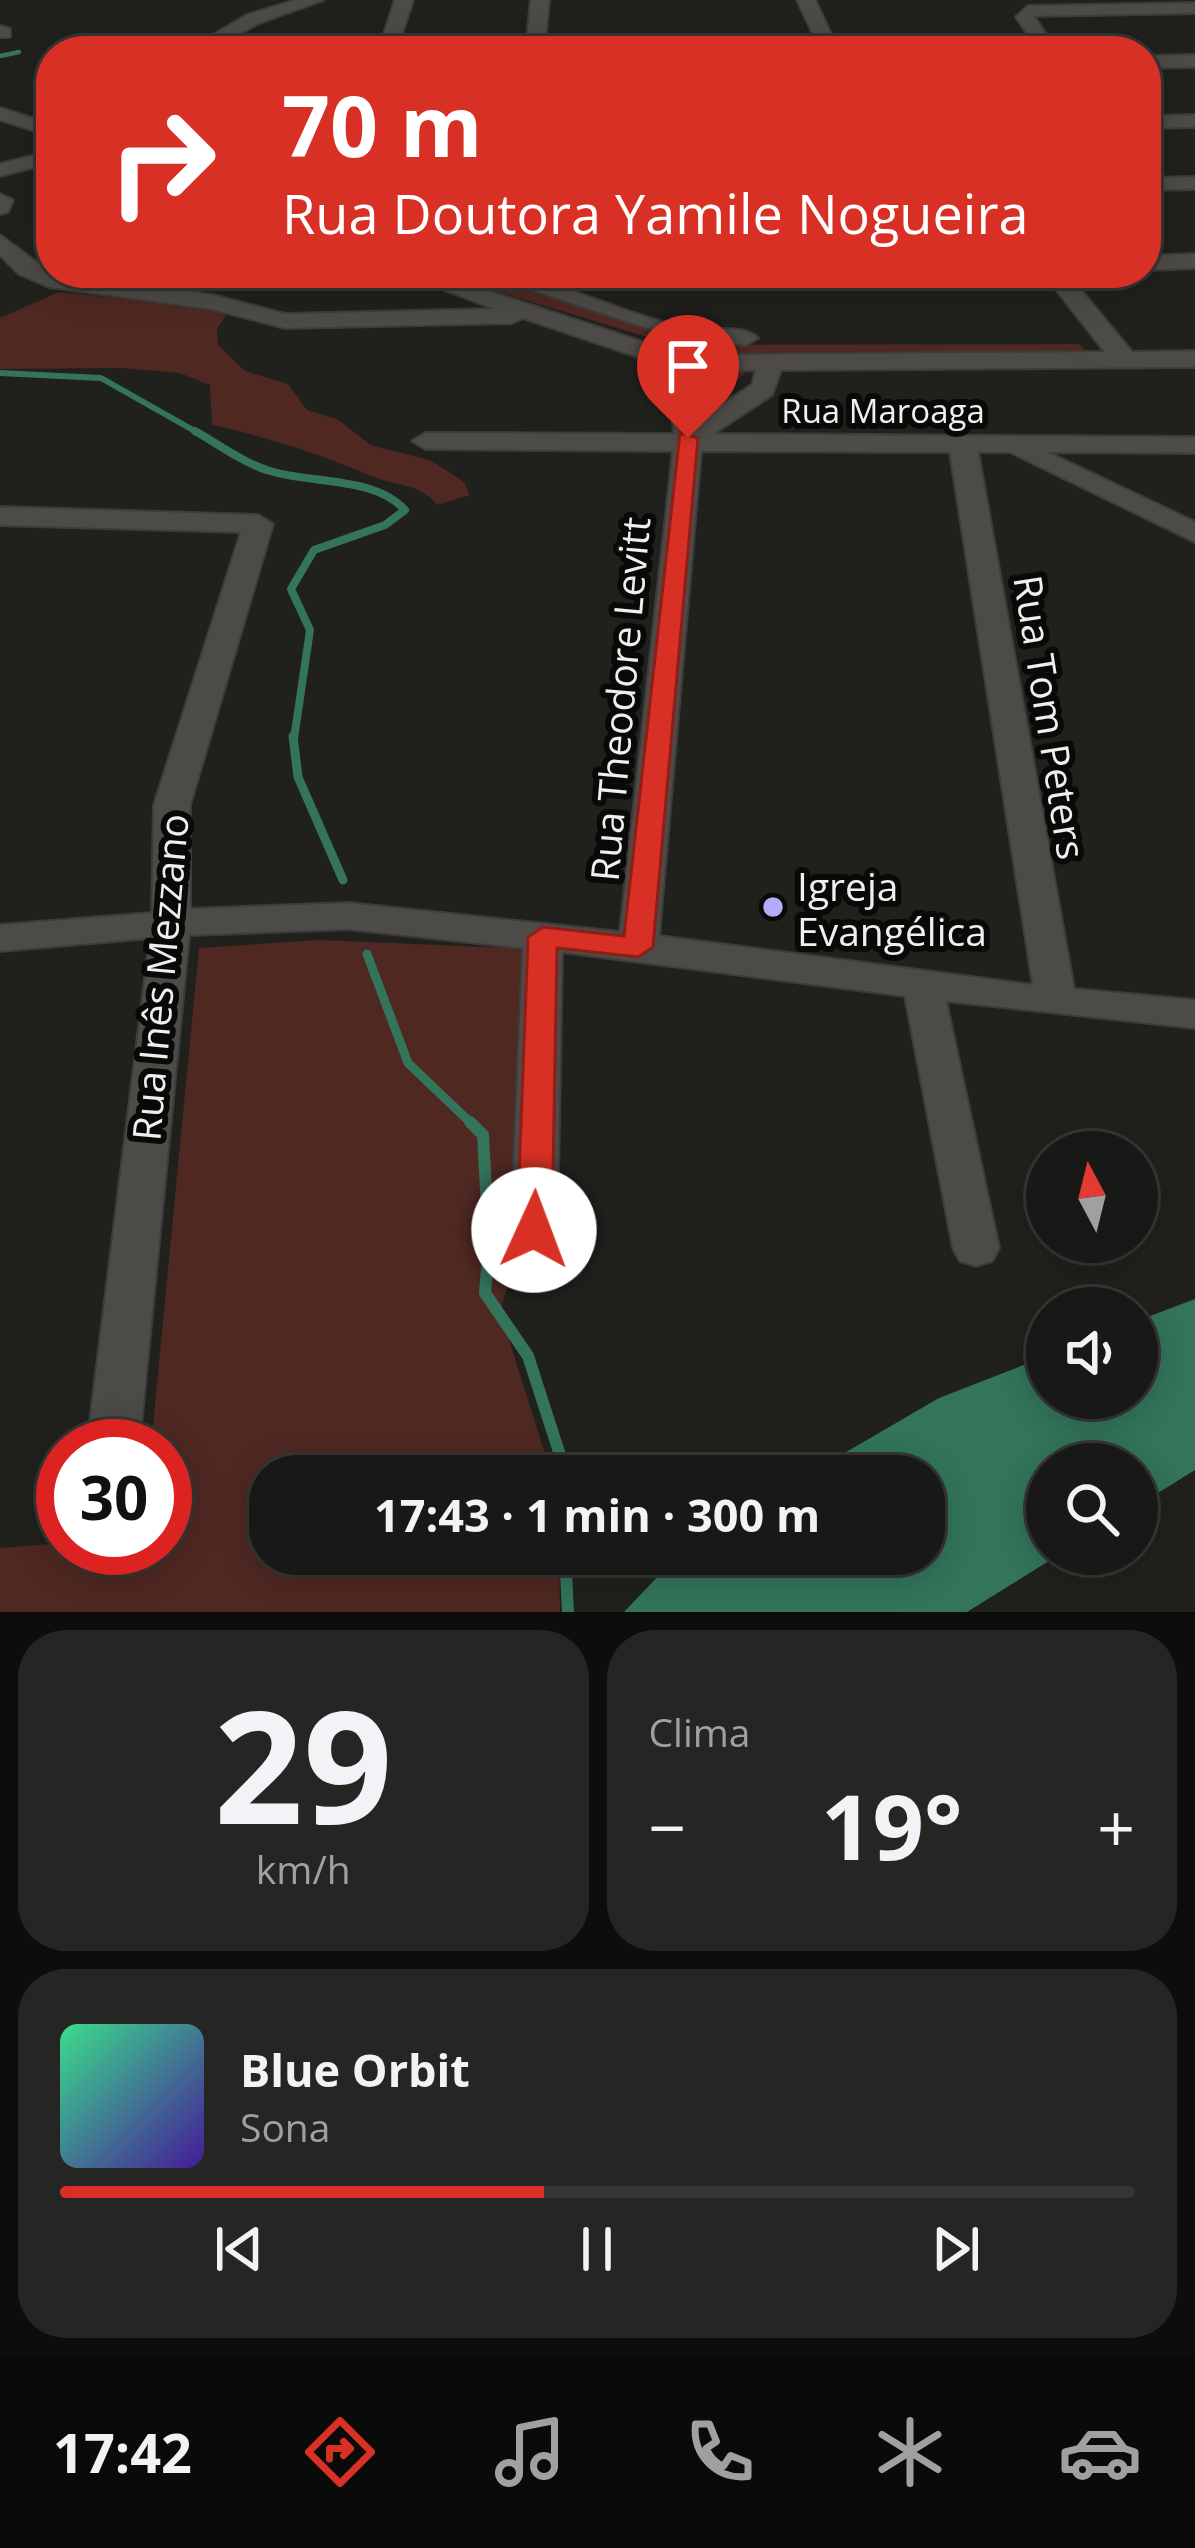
<!DOCTYPE html>
<html lang="pt">
<meta charset="utf-8">
<style>
body{margin:0;font-family:"Open Sans",sans-serif;background:#252523;color:#f1f3f6;height:100vh;display:flex;flex-direction:column;font-size:45px;white-space:nowrap}
*{box-sizing:border-box;margin:0}
p{font-size:39px;color:#9fa0a1}
.icon{flex:none;width:66px;height:66px;fill:none;stroke:currentColor;stroke-width:2;stroke-linecap:round;stroke-linejoin:round}
.map{position:relative;height:1612px;overflow:hidden}
.panel{display:flex;flex-direction:column;gap:18px;padding:18px;background:#0d0d0c;flex:1}
.panel>*{flex:none}
.hud{position:absolute;left:36px;top:36px;width:1125px;height:252px;border-radius:48px;box-shadow:0 6px 30px #0003,0 0 0 3px #363735;background:#d93025;color:#fff;overflow:hidden}
.needle{width:78px;rotate:353deg}
.fabs{position:absolute;left:1026px;top:1131px;display:grid;gap:24px}
.fabs a{display:grid;place-items:center;width:132px;height:132px;border-radius:50%;background:#181816;box-shadow:0 6px 30px #0003,0 0 0 3px #363735;font-size:60px}
.speed{position:absolute;left:36px;top:1419px;display:flex;gap:24px;font-size:60px;font-weight:700;text-align:center}
.speed>*{display:grid;place-content:center;width:156px;height:156px;border-radius:50%;background:#181816;box-shadow:0 6px 30px #0003,0 0 0 3px #363735;line-height:1}
.speed .limit{border:18px solid #d22;background:#fff;color:#111}
.pin{position:absolute;display:grid;place-items:center;width:102px;height:102px;color:#fff;margin:-123px -51px;border-radius:50% 50% 50% 0;rotate:-45deg;box-shadow:0 0 12px #0007}
.pin .icon{rotate:45deg}
.me{position:absolute;width:132px;margin:-66px;rotate:2deg;stroke-linejoin:round;filter:drop-shadow(0 0 9px #0008)}
.turn{display:flex;align-items:center;gap:42px;height:252px;padding:0 48px;font-size:54px}
.turn .icon{width:156px;height:156px;stroke-width:2.5}
.turn b{display:block;font-size:84px;line-height:102px}
.big{font-size:90px;font-weight:700;line-height:1.1}
.panel .widget{flex:1;display:flex;flex-direction:column;justify-content:center;gap:18px;min-width:0;padding:0 42px;border-radius:48px;background:#252523}
.panel .dial{align-items:center;gap:0}
.dial b{font-size:156px;line-height:1}
.song{display:flex;align-items:center;gap:36px}
.cover{width:144px;height:144px;border-radius:18px;background:linear-gradient(135deg,hsl(150 70% 55%),hsl(260 70% 35%))}
.played{height:12px;border-radius:6px;background:linear-gradient(90deg,#d93025 45%,#363735 45%)}
.keys{display:flex;justify-content:space-around;direction:ltr}
.heat{display:flex;justify-content:space-between;align-items:center;font-size:66px;direction:ltr}
.panel .tiles{flex:1;display:grid;gap:18px;grid-template-columns:1fr 1fr}
.widget:last-child{grid-column:span 2}
.trip{position:absolute;left:249px;top:1455px;width:696px;height:120px;border-radius:48px;background:#181816;box-shadow:0 6px 30px #0003,0 0 0 3px #363735;font-weight:700;line-height:120px;text-align:center}
.dock{display:flex;height:192px;justify-content:space-around;align-items:center;background:#0a0a09;color:#9fa0a1}
.dock .icon{width:84px;height:84px}
.dock .active{color:#d93025}
.dock b{font-size:54px;color:#f1f3f6}
.map>svg:first-child{display:block}
.green{fill:#4f2822}
.water{fill:#33745b}
.lines{fill:none;stroke-linecap:round;stroke-linejoin:round}
.stream-far4{stroke:#33745b;stroke-width:4.5}
.stream-far3{stroke:#33745b;stroke-width:6}
.stream-far2{stroke:#33745b;stroke-width:8}
.stream-far1{stroke:#33745b;stroke-width:9}
.stream{stroke:#33745b;stroke-width:12}
.minor-casing{stroke:#3d3c3a;stroke-width:4}
.minor{fill:#4c4b48;fill-rule:evenodd}
.route{fill:#d93025;stroke:#8d1f18;stroke-width:3}
.poi-dot{fill:#b2adf9;stroke:#0a0908;stroke-width:4.5}
.labels{text-anchor:middle;dominant-baseline:central;stroke-width:12;stroke-linejoin:round;paint-order:stroke}
.far-street-label{font-size:33px;fill:#f0efed;stroke:#0a0908}
.street-label{font-size:39px;fill:#f0efed;stroke:#0a0908}
.poi-label{font-size:39px;fill:#f0efed;stroke:#0a0908;text-anchor:start}
</style>
<div class="map">
<svg width="1195" height="1612" viewBox="0 0 1195 1612">
<rect width="100%" height="100%" fill="#20201d"/>
<path class="green" d="M436,273H467L713,345L1079,344L1089,354L741,366L745,374L688,416L694,370L710,356Z
M59,292L230,310L217,329L218,345L245,371L288,384L307,410L337,419L371,445L432,461L464,482L470,495L437,505C420,483 395,486 371,476C320,454 267,437 212,425L210,385L180,373L122,368L0,369V318Z
M318,940L531,949L520,1246L500,1311L552,1476H270V1554H559L560,1612H0V1548L63,1543V1548H165V1446H151L199,948Z"/>
<path class="water" d="M1195,1299V1470L1137,1506V1464H1047V1554H1060L967,1612H624L662,1572L689,1554H924V1476H805L939,1398L1047,1356V1398H1137V1321Z"/>
<g class="lines">
<path class="stream-far4" d="M0,56L19,52"/>
<path class="stream-far3" d="M0,373L101,378L200,434"/>
<path class="stream-far2" d="M195,431C218,444 245,464 270,471C312,484 374,476 405,510L385,525L314,550L291,589L310,630L294,739"/>
<path class="stream-far1" d="M293,736L298,777L343,880
M367,954L408,1063L473,1125"/>
<path class="stream" d="M470,1122L483,1135L489,1247L485,1293L528,1356L560,1455L561,1476
M565,1554L568,1612"/>
<defs>
<path id="minor" d="M296,0H323L259,23L208,51H186L247,15Z
M395,0H413L396,51L270,47L279,42L381,43Z
M531,0H549L544,51H526Z
M797,0H815L839,51H821Z
M1195,3V13L1034,16L1057,51H1039L1016,17L1028,6Z
M0,26L10,29V37H0Z
M1195,55V67L1146,68V56Z
M0,108L51,124V136L0,120Z
M1195,115V127L1146,128V116Z
M51,151V163L0,176V164Z
M1195,177V189L1146,190V178Z
M0,194L13,200L8,212L0,214Z
M0,235L51,273L213,295L285,314L495,309L399,273H434L682,355L1105,352L1043,273H1067L1132,352L1195,351V367L781,370L772,395L713,434L1195,437V453L1047,452L1195,522V542L1010,452H978L1074,989L1195,1000V1028L946,1001L999,1248L992,1261L976,1266L960,1261L953,1248L905,996L562,952L557,1230L550,1243L534,1248L518,1243L511,1230L523,948L348,929L189,935L139,1446H87L150,938L0,951V925L152,913L154,805L241,532L0,525V507L258,515L273,524L190,805V909L348,903L620,932L673,451L426,449L412,441L426,433L674,434L668,367L523,318L512,323L285,328L212,309L49,287L19,274L0,255ZM756,370L752,385L699,419L694,371ZM701,451L950,452L1033,985L659,936Z
M1195,254V268L1146,270V256Z
M481,273C557,273 622,318 696,329C716,331 743,324 758,338L746,345L692,343Z"/>
</defs>
<use href="#minor" class="minor-casing"/>
<use href="#minor" class="minor"/>
</g>
<path class="route" d="M680,433L698,438L653,947L638,957L557,948L552,1230L547,1240H522L517,1230L528,937L543,927L624,936Z"/>
<circle class="poi-dot" cx="773" cy="907" r="12"/>
<g class="labels">
<g class="far-street-label">
<text x="883" y="410">Rua Maroaga</text>
</g>
<g class="street-label">
<text transform="translate(619 699) rotate(-85)">Rua Theodore Levitt</text>
<text transform="translate(1051 717) rotate(81)">Rua Tom Peters</text>
<text transform="translate(159 977) rotate(-85)">Rua Inês Mezzano</text>
</g>
<g class="poi-label">
<text x="797" y="885">Igreja<tspan x="797" dy="45">Evangélica</tspan></text>
</g>
</g>
</svg>
<div class="fabs">
<a><svg class="needle" viewBox="-14 -14 28 28"><path d="M0-13l5 13h-10z" fill="#e53935"/><path d="M0 13l5-13h-10z" fill="#9fa0a1"/></svg></a>
<a><svg class="icon" aria-label="sound" viewBox="0 0 24 24"><path d="M4 9h4l5-4v14l-5-4H4zM17 9q2 3 0 6"/></svg></a>
<a><svg class="icon" aria-label="search" viewBox="0 0 24 24"><circle cx="10" cy="10" r="6"/><path d="M15 15l6 6"/></svg></a>
</div>
<div class="speed"><div class="limit">30</div></div>
<div class="pin" style="left:688px;top:438px;background:#d93025"><svg class="icon" aria-label="arrive" viewBox="0 0 24 24"><path d="M6 21V4h12l-3 4 3 4H6"/></svg></div>
<svg class="me" style="left:534px;top:1230px" viewBox="-20 -20 40 40"><circle r="19" fill="#fff"/><path d="M0-13L10 11 0 6-10 11z" fill="#d93025"/></svg>
<div class="trip">17:43 · 1 min · 300 m</div>
<div class="hud">
<div class="turn"><svg class="icon" aria-label="right" viewBox="0 0 24 24"><path d="M7 20v-9h11M14 6l5 5-5 5"/></svg><div><b>70 m</b>Rua Doutora Yamile Nogueira</div></div>
</div>
</div>
<section class="panel">
<div class="tiles">
<div class="widget dial"><b>29</b><p>km/h</p></div>
<div class="widget"><p>Clima</p>
<div class="heat"><a>−</a><b class="big">19°</b><a>+</a></div>
</div>
<div class="widget">
<div class="song"><i class="cover"></i><div><b>Blue Orbit</b><p>Sona</p></div></div>
<div class="played"></div>
<div class="keys"><svg class="icon" aria-label="previous" viewBox="0 0 24 24"><path d="M18 5L8 12l10 7zM5 5v14"/></svg><svg class="icon" aria-label="pause" viewBox="0 0 24 24"><path d="M8 5v14M16 5v14"/></svg><svg class="icon" aria-label="next" viewBox="0 0 24 24"><path d="M6 5l10 7-10 7zM19 5v14"/></svg></div>
</div>
</div>
</section>
<nav class="dock">
<b>17:42</b>
<svg class="icon active" aria-label="directions" viewBox="0 0 24 24"><path d="M12 3l9 9-9 9-9-9zM9 14v-3h6M13 9l2 2-2 2"/></svg>
<svg class="icon" aria-label="music" viewBox="0 0 24 24"><path d="M9 18V5l10-2v13"/><circle cx="6" cy="18" r="3"/><circle cx="16" cy="16" r="3"/></svg>
<svg class="icon" aria-label="phone" viewBox="0 0 24 24"><path d="M5 4h4l2 5-3 2q2 4 5 5l2-3 5 2v4C11 20 4 13 5 4z"/></svg>
<svg class="icon" aria-label="climate" viewBox="0 0 24 24"><path d="M12 3v18M4 7l16 10M4 17L20 7"/></svg>
<svg class="icon" aria-label="car" viewBox="0 0 24 24"><path d="M5 17H2v-5l4-1 3-4h7l3 4 3 1v5h-3M9 17h6M6 11h13"/><circle cx="7" cy="17" r="2"/><circle cx="17" cy="17" r="2"/></svg>
</nav>
